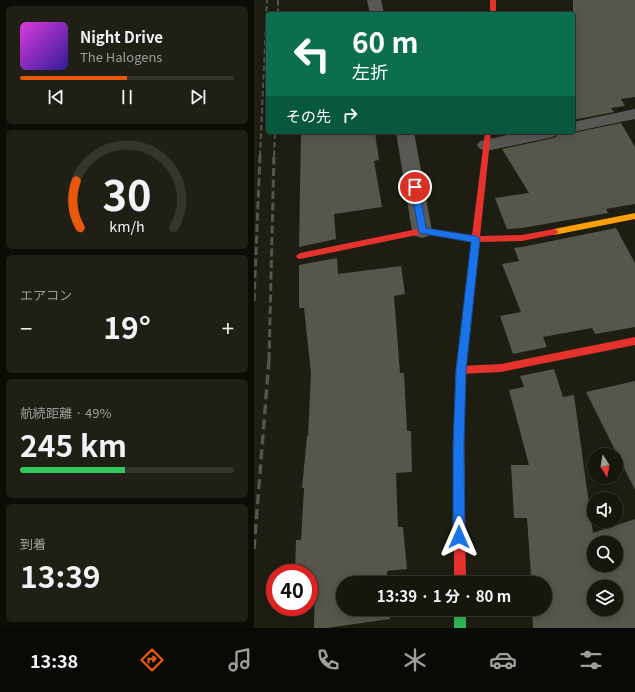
<!DOCTYPE html>
<html lang="ja">
<meta charset="utf-8">
<style>
body{margin:0;font-family:Georgia,"Noto Sans JP",serif;background:#1f1f16;color:#f1f3f6;height:100vh;display:flex;flex-direction:column;font-size:15px;white-space:nowrap}
*{box-sizing:border-box;margin:0}
p{font-size:13px;color:#9e9f9d}
.icon{flex:none;width:22px;height:22px;fill:none;stroke:currentColor;stroke-width:2;stroke-linecap:round;stroke-linejoin:round}
.map{position:relative;flex:1;overflow:hidden}
.side{display:flex;flex-direction:column;gap:6px;padding:6px;background:#0c0c07;width:254px}
.side>*{flex:none}
.top-card{position:absolute;left:12px;top:12px;width:309px;height:122px;border-radius:4px;box-shadow:0 2px 10px #0003,0 0 0 1px #35352e;background:#0b6e4f;color:#fff;overflow:hidden}
.needle{width:26px;rotate:169deg}
.buttons{position:absolute;left:333px;top:448px;display:grid;gap:8px}
.buttons a{display:grid;place-items:center;width:36px;height:36px;border-radius:50%;background:#16160d;box-shadow:0 2px 10px #0003,0 0 0 1px #35352e;font-size:20px}
.speed{position:absolute;left:12px;top:564px;display:flex;gap:8px;font-size:20px;font-weight:700;text-align:center}
.speed>*{display:grid;place-content:center;width:52px;height:52px;border-radius:50%;background:#16160d;box-shadow:0 2px 10px #0003,0 0 0 1px #35352e;line-height:1}
.speed .limit{border:6px solid #d22;background:#fff;color:#111}
.pin{position:absolute;display:grid;place-items:center;width:34px;height:34px;color:#fff;margin:-17px;border:2px solid #fff;border-radius:50%;box-shadow:0 1px 4px #0007}
.me{position:absolute;width:44px;margin:-22px;rotate:0deg;stroke-linejoin:round;filter:drop-shadow(0 0 3px #0008)}
.turn{display:flex;align-items:center;gap:14px;height:84px;padding:0 20px;font-size:18px}
.turn .icon{width:52px;height:52px;stroke-width:2.5}
.turn b{display:block;font-size:28px;line-height:34px}
.then{display:flex;align-items:center;height:38px;padding:0 20px;background:#0003;gap:8px;font-size:15px}
.big{font-size:30px;font-weight:700;line-height:1.1}
.side .tile{flex:1;display:flex;flex-direction:column;justify-content:center;gap:6px;min-width:0;padding:0 14px;border-radius:6px;background:#1f1f16}
.side .dial{align-items:center;gap:0}
.dial svg{height:104px;overflow:visible;fill:none;stroke:#35352e;stroke-width:7;stroke-linecap:round;text-anchor:middle}
.dial text{fill:#f1f3f6;stroke:none}
.song{display:flex;align-items:center;gap:12px}
.cover{width:48px;height:48px;border-radius:6px;background:linear-gradient(135deg,hsl(300 70% 55%),hsl(250 70% 35%))}
.played{height:4px;border-radius:2px;background:linear-gradient(90deg,#ea580c 50%,#35352e 50%)}
.keys{display:flex;justify-content:space-around;direction:ltr}
.heat{display:flex;justify-content:space-between;align-items:center;font-size:22px;direction:ltr}
.charge{height:6px;border-radius:3px;background:linear-gradient(90deg,#34c759 49%,#35352e 0)}
.trip{position:absolute;left:82px;top:576px;width:216px;height:40px;border-radius:20px;background:#16160d;box-shadow:0 2px 10px #0003,0 0 0 1px #35352e;font-weight:700;line-height:40px;text-align:center}
.dock{display:flex;height:64px;justify-content:space-around;align-items:center;background:#090905;color:#9e9f9d}
.dock .icon{width:28px;height:28px}
.dock .selected{color:#ea580c}
.dock b{font-size:18px;color:#f1f3f6}
main{display:flex;flex:1;min-height:0}
.map>svg:first-child{display:block}
.building{fill:#57564c;fill-rule:evenodd}
.lines{fill:none;stroke-linecap:round;stroke-linejoin:round}
.street{fill:#595854;fill-rule:evenodd}
.fast{fill:#30b455;fill-rule:evenodd}
.slow{fill:#ff9f0a;fill-rule:evenodd}
.jam{fill:#e5322d;fill-rule:evenodd}
.rail-far2{stroke:#55544d;stroke-width:2;stroke-dasharray:5.5 3;stroke-linecap:butt}
.rail-far1{stroke:#55544d;stroke-width:3;stroke-dasharray:8 3.5;stroke-linecap:butt}
.rail{stroke:#55544d;stroke-width:3.5;stroke-dasharray:10 5;stroke-linecap:butt}
.route{fill:#1a73e8;stroke:#114b97}
</style>
<main>
<section class="side">
<div class="tile">
<div class="song"><i class="cover"></i><div><b>Night Drive</b><p>The Halogens</p></div></div>
<div class="played"></div>
<div class="keys"><svg class="icon" aria-label="previous" viewBox="0 0 24 24"><path d="M18 5L8 12l10 7zM5 5v14"/></svg><svg class="icon" aria-label="pause" viewBox="0 0 24 24"><path d="M8 5v14M16 5v14"/></svg><svg class="icon" aria-label="next" viewBox="0 0 24 24"><path d="M6 5l10 7-10 7zM19 5v14"/></svg></div>
</div>
<div class="tile dial"><svg viewBox="0 0 100 80">
<path d="M14 69A42 42 0 1 1 86 69"/>
<path d="M14 69A42 42 0 0 1 11 33" stroke="#ea580c"/>
<text x="50" y="56" font-size="32" font-weight="700">30</text>
<text x="50" y="72" font-size="11">km/h</text>
</svg></div>
<div class="tile"><p>エアコン</p>
<div class="heat"><a>−</a><b class="big">19°</b><a>+</a></div>
</div>
<div class="tile"><p>航続距離 · 49%</p><b class="big">245 km</b><div class="charge"></div></div>
<div class="tile"><p>到着</p><b class="big">13:39</b></div>
</section>
<div class="map">
<svg width="381" height="628" viewBox="0 0 381 628">
<rect width="100%" height="100%" fill="#1e1d11"/>
<path class="building" d="M319,0H381V97L367,99L371,106L357,108L360,112L319,120Z
M367,123L381,147V204L352,209L354,213L268,228L253,229L241,198L275,193L248,149L295,139L302,137L305,132H318L319,133Z
M47,132H121L125,160L120,161L128,207L80,214L82,239L45,247Z
M362,228L381,263V327L341,334L338,328L289,337L293,347L259,354L246,316L267,312L248,264L265,261L260,248L268,247Z
M83,258L84,274L147,266L151,294L140,296L146,373H150L153,431H157L158,472L142,473L144,527H149L153,569L133,571L134,583H89V609H135L136,619L73,628H60L61,581L55,582V573H41L42,540H47L50,488H48L53,436H54L57,373L50,308H45V265Z
M300,369L309,397L320,395L339,533L381,519V628H279L278,609H291V583H275V575H277L273,518H260L257,465H275L255,390L270,387L266,376ZM340,543H362V565H340ZM340,587H362V609H340Z
M381,381V490L332,392Z"/>
<g class="lines">
<path class="street" d="M113,0H127L130,14H116Z
M381,109V119L319,132H317H319V122Z
M142,132H160L178,231L175,236L168,238L161,236L158,231Z
M268,132H304L301,136L295,138L232,151L226,149L223,145L226,141Z"/>
<path class="fast" d="M200,609H212V628H200Z"/>
<path class="slow" d="M381,213V219L300,235L296,232L300,229Z
M220,254L224,257L212,370L210,427L209,430L205,432L201,430L200,427L202,370L216,257Z"/>
<path class="jam" d="M236,0H242V14H236Z
M231,132H237L226,236L268,235L300,229L303,230L304,232L303,234L268,241L226,242L224,257L220,260L216,257L218,241L168,234L46,259L43,258L42,256L46,253L168,228L218,235Z
M381,337V345L247,372L207,374L204,373L202,370L204,367L207,366L247,364Z
M205,422L209,424L210,427L212,583H200V427L201,424Z"/>
<path class="rail-far2" d="M24,0V14
M6,156L13,0
M20,156L21,132"/>
<path class="rail-far1" d="M0,301L6,155
M15,360L20,155"/>
<path class="rail" d="M0,549L15,359"/>
</g>
<path class="route" d="M158,185H164L165,187L172,228L222,236L226,239L212,370L210,446L211,537L209,541L205,543L201,541L199,537V446L202,370L217,242L165,233L157,187Z"/>
</svg>
<div class="buttons">
<a><svg class="needle" viewBox="-14 -14 28 28"><path d="M0-13l5 13h-10z" fill="#e53935"/><path d="M0 13l5-13h-10z" fill="#9e9f9d"/></svg></a>
<a><svg class="icon" aria-label="sound" viewBox="0 0 24 24"><path d="M4 9h4l5-4v14l-5-4H4zM17 9q2 3 0 6"/></svg></a>
<a><svg class="icon" aria-label="search" viewBox="0 0 24 24"><circle cx="10" cy="10" r="6"/><path d="M15 15l6 6"/></svg></a>
<a><svg class="icon" aria-label="layers" viewBox="0 0 24 24"><path d="M12 4l9 5-9 5-9-5zM3 14l9 5 9-5"/></svg></a>
</div>
<div class="speed"><div class="limit">40</div></div>
<div class="pin" style="left:161px;top:187px;background:#d93025"><svg class="icon" aria-label="arrive" viewBox="0 0 24 24"><path d="M6 21V4h12l-3 4 3 4H6"/></svg></div>
<svg class="me" style="left:205px;top:537px" viewBox="-20 -20 40 40"><path d="M0-17L14 15 0 8-14 15z" fill="#1a73e8" stroke="#fff" stroke-width="4"/></svg>
<div class="trip">13:39 · 1 分 · 80 m</div>
<div class="top-card">
<div class="turn"><svg class="icon" aria-label="left" viewBox="0 0 24 24"><path d="M17 20v-9H6M10 6l-5 5 5 5"/></svg><div><b>60 m</b>左折</div></div>
<div class="then">その先<svg class="icon" aria-label="right" viewBox="0 0 24 24"><path d="M7 20v-9h11M14 6l5 5-5 5"/></svg></div>
</div>
</div>
</main>
<nav class="dock">
<b>13:38</b>
<svg class="icon selected" aria-label="directions" viewBox="0 0 24 24"><path d="M12 3l9 9-9 9-9-9zM9 14v-3h6M13 9l2 2-2 2"/></svg>
<svg class="icon" aria-label="music" viewBox="0 0 24 24"><path d="M9 18V5l10-2v13"/><circle cx="6" cy="18" r="3"/><circle cx="16" cy="16" r="3"/></svg>
<svg class="icon" aria-label="phone" viewBox="0 0 24 24"><path d="M5 4h4l2 5-3 2q2 4 5 5l2-3 5 2v4C11 20 4 13 5 4z"/></svg>
<svg class="icon" aria-label="climate" viewBox="0 0 24 24"><path d="M12 3v18M4 7l16 10M4 17L20 7"/></svg>
<svg class="icon" aria-label="car" viewBox="0 0 24 24"><path d="M5 17H2v-5l4-1 3-4h7l3 4 3 1v5h-3M9 17h6M6 11h13"/><circle cx="7" cy="17" r="2"/><circle cx="17" cy="17" r="2"/></svg>
<svg class="icon" aria-label="filters" viewBox="0 0 24 24"><path d="M4 7h16M4 17h16"/><circle cx="9" cy="7" r="2"/><circle cx="15" cy="17" r="2"/></svg>
</nav>
